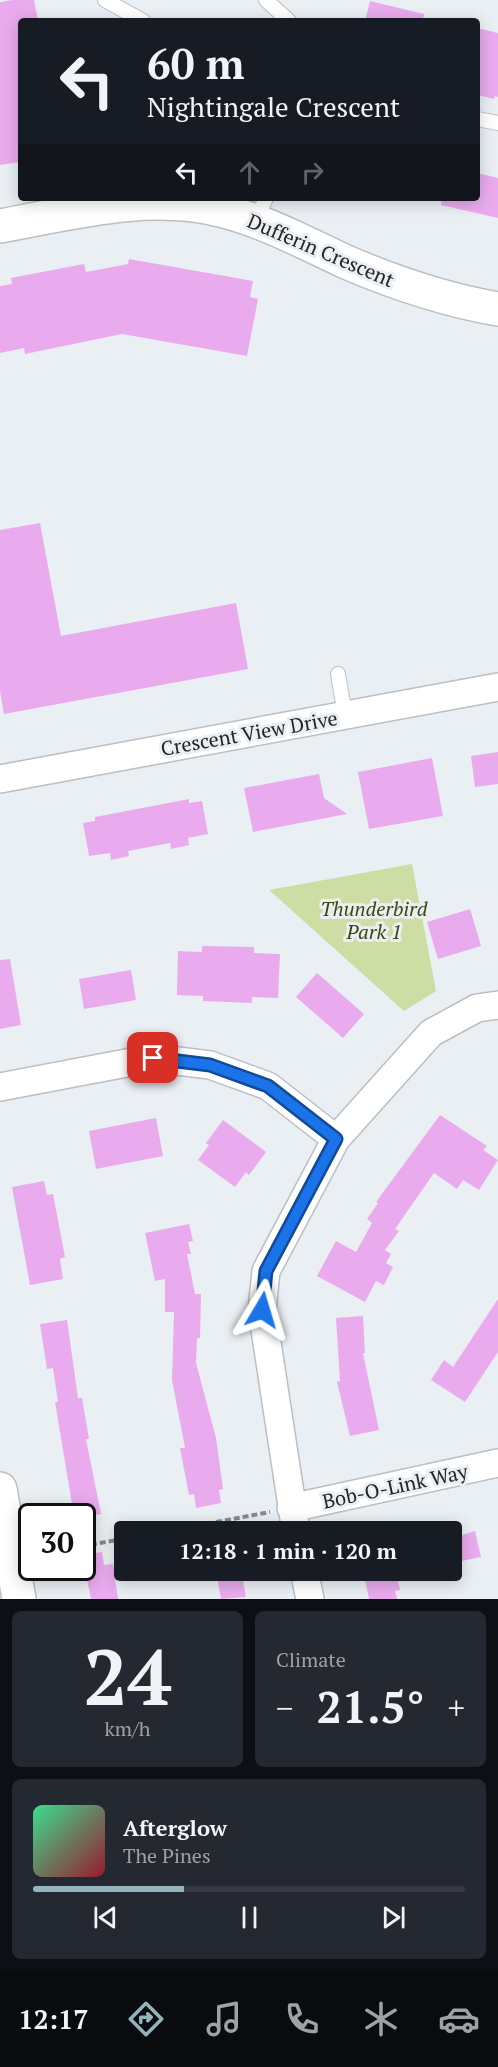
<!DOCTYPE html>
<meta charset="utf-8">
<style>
body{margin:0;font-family:"PT Serif",serif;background:#242831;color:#f1f3f6;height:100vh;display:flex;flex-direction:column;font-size:22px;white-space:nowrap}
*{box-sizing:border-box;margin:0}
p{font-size:20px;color:#9ea1a6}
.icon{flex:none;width:33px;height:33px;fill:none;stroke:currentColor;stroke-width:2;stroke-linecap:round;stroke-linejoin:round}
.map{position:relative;height:1599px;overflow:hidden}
.details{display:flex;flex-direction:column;gap:12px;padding:12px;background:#0d0f14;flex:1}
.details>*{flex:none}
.banner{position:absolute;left:18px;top:18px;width:462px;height:183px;border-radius:6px;box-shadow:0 3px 15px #0003;background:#171b24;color:#f1f3f6;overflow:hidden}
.speed{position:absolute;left:18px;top:1503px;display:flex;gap:12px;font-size:30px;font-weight:700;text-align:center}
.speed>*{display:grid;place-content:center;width:78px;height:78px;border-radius:50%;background:#171b24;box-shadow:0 3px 15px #0003;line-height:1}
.speed .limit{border:3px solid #111;border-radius:9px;background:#fff;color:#111}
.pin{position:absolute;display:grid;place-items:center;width:51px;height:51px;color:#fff;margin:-26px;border-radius:12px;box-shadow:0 3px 9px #0006}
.me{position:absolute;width:66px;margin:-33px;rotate:7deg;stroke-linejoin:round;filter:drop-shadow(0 0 4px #0008)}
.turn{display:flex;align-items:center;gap:21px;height:126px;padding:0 30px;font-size:27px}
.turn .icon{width:78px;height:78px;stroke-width:2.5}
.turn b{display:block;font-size:42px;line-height:51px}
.lanes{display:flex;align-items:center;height:57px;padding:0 30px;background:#0003;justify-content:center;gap:30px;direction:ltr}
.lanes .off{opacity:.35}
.big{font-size:45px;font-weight:700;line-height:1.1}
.details .tile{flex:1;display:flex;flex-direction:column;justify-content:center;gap:9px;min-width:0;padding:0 21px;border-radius:9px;background:#242831}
.details .dial{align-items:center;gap:0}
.dial b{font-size:78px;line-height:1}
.song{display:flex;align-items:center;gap:18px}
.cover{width:72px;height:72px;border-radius:9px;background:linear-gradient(135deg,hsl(150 70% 55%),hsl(350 70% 35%))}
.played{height:6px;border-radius:3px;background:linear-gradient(90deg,#95b4be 35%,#363941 35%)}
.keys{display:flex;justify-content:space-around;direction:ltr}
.heat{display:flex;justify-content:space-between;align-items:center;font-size:33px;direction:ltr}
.details .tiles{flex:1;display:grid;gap:12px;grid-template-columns:1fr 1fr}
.tile:last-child{grid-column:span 2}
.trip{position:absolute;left:114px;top:1521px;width:348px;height:60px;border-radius:6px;background:#171b24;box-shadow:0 3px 15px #0003;font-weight:700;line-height:60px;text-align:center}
.tab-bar{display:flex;height:96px;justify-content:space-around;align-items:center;background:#090b0e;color:#9ea1a6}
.tab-bar .icon{width:42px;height:42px}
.tab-bar .on{color:#95b4be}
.tab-bar b{font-size:27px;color:#f1f3f6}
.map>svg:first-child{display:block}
.green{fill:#cddda4}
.building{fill:#e9abee}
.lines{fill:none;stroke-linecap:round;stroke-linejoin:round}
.service-casing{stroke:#babfc4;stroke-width:16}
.minor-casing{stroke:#babfc4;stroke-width:30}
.tertiary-casing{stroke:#babfc4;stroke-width:36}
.path{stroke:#878a8e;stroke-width:4;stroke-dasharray:6 3;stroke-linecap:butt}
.service{stroke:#fff;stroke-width:14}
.minor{stroke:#fff;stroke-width:27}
.tertiary{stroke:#fff;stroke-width:33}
.route-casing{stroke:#114b97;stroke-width:15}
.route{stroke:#1a73e8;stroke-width:10}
.labels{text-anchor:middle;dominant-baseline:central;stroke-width:6;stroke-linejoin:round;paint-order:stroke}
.street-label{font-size:20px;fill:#232426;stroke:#eaeff4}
.park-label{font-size:20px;font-style:italic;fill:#3b4908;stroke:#eaeff4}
</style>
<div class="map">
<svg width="498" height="1599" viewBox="0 0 498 1599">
<rect width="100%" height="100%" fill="#eaeff4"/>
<path class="green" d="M412,864L436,991L404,1011L269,890Z"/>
<path class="building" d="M13,0H34L38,21H21V162L0,165V2Z
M370,1L424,14L423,21H365Z
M477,28L498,33V97L495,96L494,99L477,95Z
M477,173L498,178V218L441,205L442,198H477Z
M129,259L253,281L250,297L258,299L247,356L122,334L25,354L24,348L0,353V286L12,284L11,278L84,264L86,272L128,264Z
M40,523L61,636L236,603L248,669L4,714L0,691V530Z
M498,752V784L475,787L471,756Z
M432,758L443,816L369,829L358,772Z
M319,774L324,798L347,814L253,832L244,788Z
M189,799V803L202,801L208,834L188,838L189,845L171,849L170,843L128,851L129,856L111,860L110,853L89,856L83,823L95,821V817Z
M470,909L481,946L438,959L427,922Z
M202,946L254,947V953L280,954L278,998L252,997V1003L203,1001V996L177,995L178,951L202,952Z
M10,959L21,1025L0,1029V960Z
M131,970L136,1000L84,1009L79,979Z
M317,973L364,1014L343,1038L296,997Z
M440,1115L487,1146L483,1150L498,1160L479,1190L463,1180L457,1189L434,1173L395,1229L399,1231L385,1250L391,1254L386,1263L393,1267L384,1285L376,1281L365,1302L317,1276L336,1241L356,1252L372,1223L367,1219L378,1203L376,1202Z
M156,1118L163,1156L96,1169L89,1131Z
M223,1120L266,1152L249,1175L246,1172L235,1187L198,1160L209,1145L206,1143Z
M44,1181L47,1195L53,1194L65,1257L60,1259L63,1279L30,1285L12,1187Z
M189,1224L193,1241L188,1242L191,1254H187L195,1294H201L200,1338H197L196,1363L216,1438L223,1489L219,1490L221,1503L196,1508L194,1494L189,1495L180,1448H185L172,1380L174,1312H165V1279L155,1281L145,1233Z
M498,1299V1352L465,1402L431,1380L444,1360L453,1367Z
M363,1316L365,1353H363L379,1430L350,1436L337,1382L340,1381L336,1318Z
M67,1320L78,1398H82L89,1439H86L101,1514L89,1516H74L55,1402H58L53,1368L47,1369L40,1324Z
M475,1531L481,1557L452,1563V1538Z
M102,1552L104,1565L113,1564L118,1599H91L82,1555Z
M216,1570H241L246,1597L221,1599Z
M363,1570H396L400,1590L395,1591L397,1599H369Z"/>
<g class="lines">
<defs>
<path id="service" d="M105,0L143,21
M266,0L289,21
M477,119L498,123
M256,221L266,198
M338,674L345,715"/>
<path id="minor" d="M0,779L498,687
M0,1087L153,1058L210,1065L268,1086L336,1139
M291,1508L498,1463
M296,1532L262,1310L266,1271L336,1139L431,1033L477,1008L498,1005
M304,1570L310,1599"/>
<path id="tertiary" d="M0,226C72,213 147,192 220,210C265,221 305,243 346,262C395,283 446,300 498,309
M0,1489L19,1599"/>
</defs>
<use href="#service" class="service-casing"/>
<use href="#minor" class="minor-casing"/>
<use href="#tertiary" class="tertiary-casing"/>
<path class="path" d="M163,1532L270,1512
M82,1546L124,1539"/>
<use href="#service" class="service"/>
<use href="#minor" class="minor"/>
<use href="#tertiary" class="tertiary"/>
</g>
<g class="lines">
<defs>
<path id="route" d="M153,1058L210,1065L268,1086L336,1139L266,1271L262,1310"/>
</defs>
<use href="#route" class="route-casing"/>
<use href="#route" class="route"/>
</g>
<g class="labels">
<g class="street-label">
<text transform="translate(321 250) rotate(23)">Dufferin Crescent</text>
<text transform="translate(249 733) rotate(-10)">Crescent View Drive</text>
<text transform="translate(395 1486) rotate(-12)">Bob-O-Link Way</text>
</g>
<g class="park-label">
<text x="374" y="908">Thunderbird<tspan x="374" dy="23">Park 1</tspan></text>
</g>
</g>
</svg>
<div class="speed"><div class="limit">30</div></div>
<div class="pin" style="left:153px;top:1058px;background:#d93025"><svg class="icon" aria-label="arrive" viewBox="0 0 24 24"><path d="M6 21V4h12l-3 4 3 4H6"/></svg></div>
<svg class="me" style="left:262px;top:1310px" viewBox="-20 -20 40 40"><path d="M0-17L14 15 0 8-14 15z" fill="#1a73e8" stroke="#fff" stroke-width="4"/></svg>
<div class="trip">12:18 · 1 min · 120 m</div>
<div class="banner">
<div class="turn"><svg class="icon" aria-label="left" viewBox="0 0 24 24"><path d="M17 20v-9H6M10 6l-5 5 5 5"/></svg><div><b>60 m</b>Nightingale Crescent</div></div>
<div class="lanes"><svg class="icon" aria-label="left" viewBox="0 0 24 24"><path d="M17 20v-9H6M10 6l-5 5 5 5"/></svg><svg class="icon off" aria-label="ahead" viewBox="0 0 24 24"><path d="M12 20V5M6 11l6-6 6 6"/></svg><svg class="icon off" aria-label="right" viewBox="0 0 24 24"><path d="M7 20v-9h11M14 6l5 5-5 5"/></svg></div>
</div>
</div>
<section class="details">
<div class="tiles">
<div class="tile dial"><b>24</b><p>km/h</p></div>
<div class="tile"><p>Climate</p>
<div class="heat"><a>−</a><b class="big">21.5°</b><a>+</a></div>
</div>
<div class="tile">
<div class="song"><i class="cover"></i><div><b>Afterglow</b><p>The Pines</p></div></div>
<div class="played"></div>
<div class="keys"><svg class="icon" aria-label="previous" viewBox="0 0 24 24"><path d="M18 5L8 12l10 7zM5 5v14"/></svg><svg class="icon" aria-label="pause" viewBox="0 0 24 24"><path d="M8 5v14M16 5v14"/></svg><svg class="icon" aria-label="next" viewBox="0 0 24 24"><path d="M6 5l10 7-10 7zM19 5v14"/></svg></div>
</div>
</div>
</section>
<nav class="tab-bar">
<b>12:17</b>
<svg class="icon on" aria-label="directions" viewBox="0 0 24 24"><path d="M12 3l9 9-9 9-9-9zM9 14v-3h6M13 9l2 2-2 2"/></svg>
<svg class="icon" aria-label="music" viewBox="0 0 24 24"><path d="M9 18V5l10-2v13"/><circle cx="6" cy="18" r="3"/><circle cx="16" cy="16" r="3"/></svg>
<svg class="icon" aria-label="phone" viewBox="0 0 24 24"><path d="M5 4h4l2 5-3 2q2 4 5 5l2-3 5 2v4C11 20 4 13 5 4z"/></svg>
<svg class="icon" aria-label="climate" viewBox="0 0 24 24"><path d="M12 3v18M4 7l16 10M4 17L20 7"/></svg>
<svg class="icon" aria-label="car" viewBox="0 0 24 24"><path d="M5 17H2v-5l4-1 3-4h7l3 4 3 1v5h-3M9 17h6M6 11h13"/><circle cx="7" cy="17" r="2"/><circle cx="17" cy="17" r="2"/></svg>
</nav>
